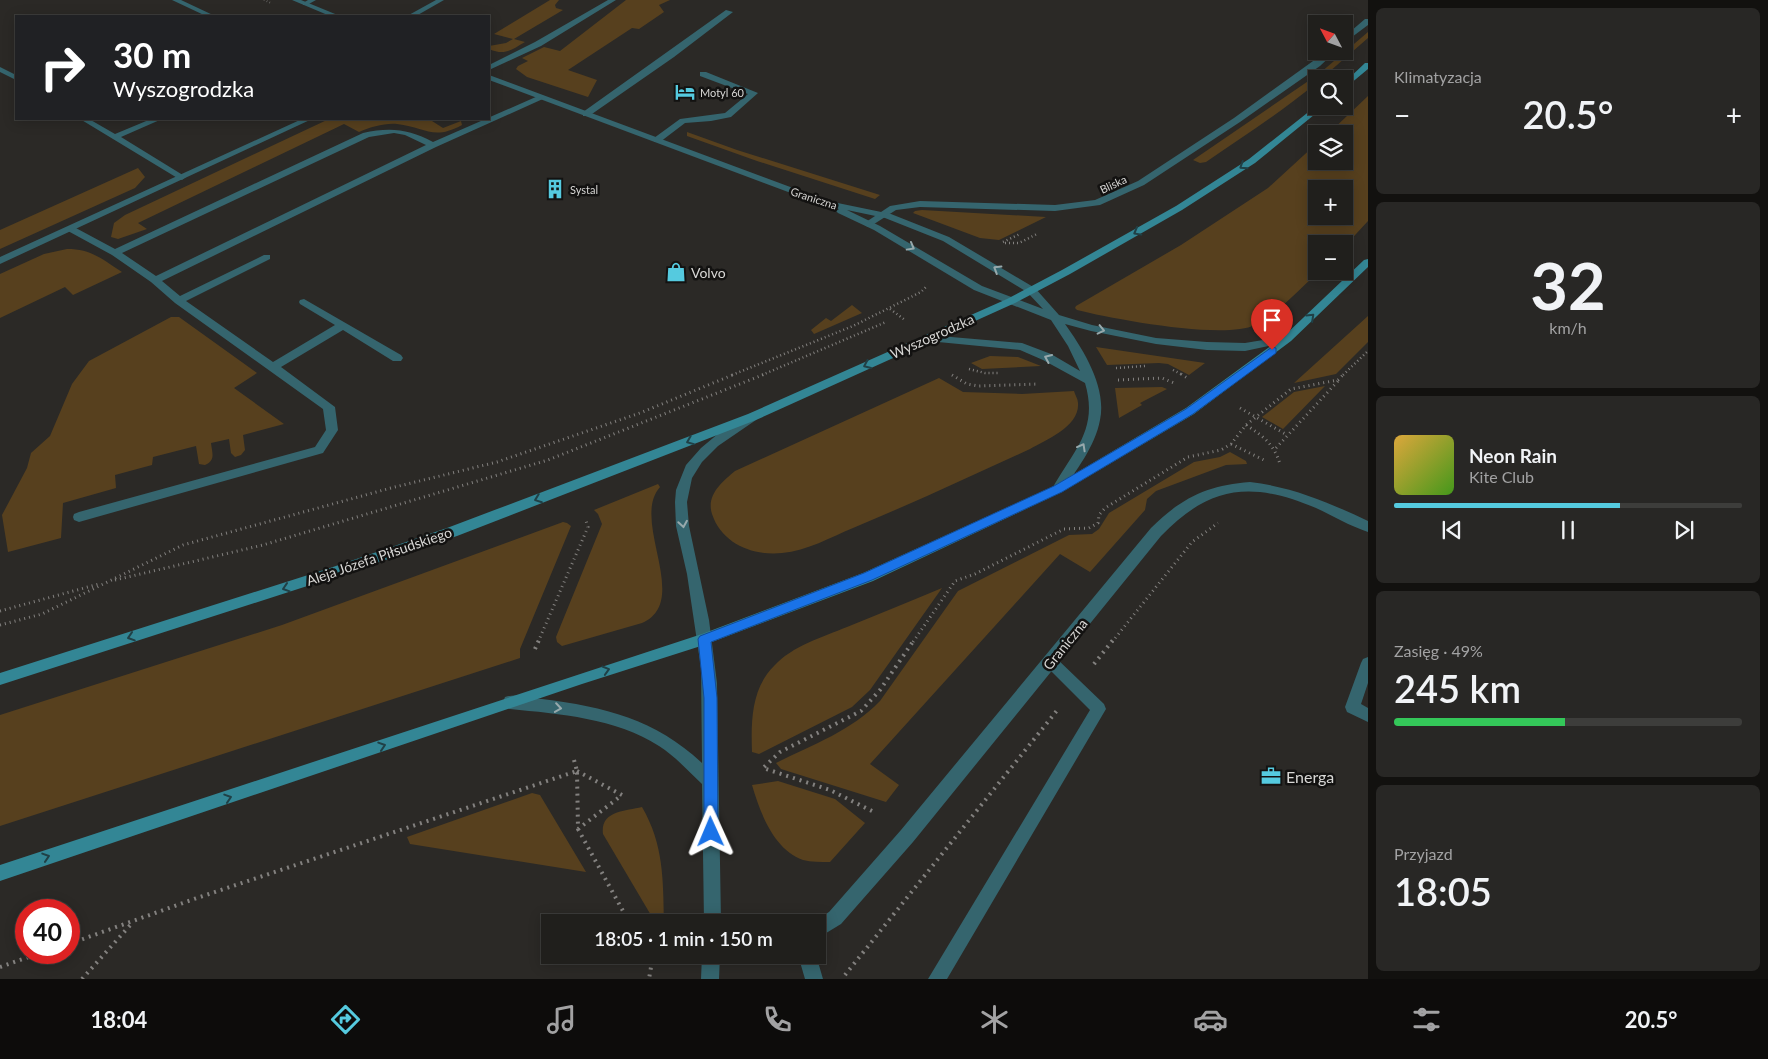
<!DOCTYPE html>
<html lang="pl">
<meta charset="utf-8">
<style>
body{margin:0;font-family:Lato,sans-serif;background:#282725;color:#f1f3f6;height:100vh;display:flex;flex-direction:column;font-size:19px;white-space:nowrap}
*{box-sizing:border-box;margin:0}
p{font-size:16px;color:#a2a2a3}
.icon{flex:none;width:28px;height:28px;fill:none;stroke:currentColor;stroke-width:2;stroke-linecap:round;stroke-linejoin:round}
.map{position:relative;flex:1;overflow:hidden}
.details{display:flex;flex-direction:column;gap:8px;padding:8px;background:#12110f;width:400px}
.details>*{flex:none}
.banner{position:absolute;left:15px;top:15px;width:475px;height:105px;border-radius:0px;box-shadow:0 2px 12px #0003,0 0 0 1px #3d3d3b;background:#202124;color:#fff;overflow:hidden}
.needle{width:32px;rotate:311deg}
.tools{position:absolute;left:1308px;top:15px;display:grid;gap:10px}
.tools a{display:grid;place-items:center;width:45px;height:45px;border-radius:0px;background:#201f1c;box-shadow:0 2px 12px #0003,0 0 0 1px #3d3d3b;font-size:25px}
.speed{position:absolute;left:15px;top:899px;display:flex;gap:10px;font-size:25px;font-weight:700;text-align:center}
.speed>*{display:grid;place-content:center;width:65px;height:65px;border-radius:50%;background:#201f1c;box-shadow:0 2px 12px #0003,0 0 0 1px #3d3d3b;line-height:1}
.speed .limit{border:8px solid #d22;background:#fff;color:#111}
.pin{position:absolute;display:grid;place-items:center;width:42px;height:42px;color:#fff;margin:-51px -21px;border-radius:50% 50% 50% 0;rotate:-45deg;box-shadow:0 0 5px #0007}
.pin .icon{rotate:45deg}
.me{position:absolute;width:55px;margin:-28px;rotate:359deg;stroke-linejoin:round;filter:drop-shadow(0 0 4px #0008)}
.turn{display:flex;align-items:center;gap:18px;height:105px;padding:0 15px;font-size:22px}
.turn .icon{width:65px;height:65px;stroke-width:2.5}
.turn b{display:block;font-size:35px;line-height:42px}
.big{font-size:38px;font-weight:600;line-height:1.1}
.details .tile{flex:1;display:flex;flex-direction:column;justify-content:center;gap:8px;min-width:0;padding:0 18px;border-radius:8px;background:#282725}
.details .dial{align-items:center;gap:0}
.dial b{font-size:65px;line-height:1}
.song{display:flex;align-items:center;gap:15px}
.cover{width:60px;height:60px;border-radius:8px;background:linear-gradient(135deg,hsl(40 70% 55%),hsl(100 70% 35%))}
.played{height:5px;border-radius:2px;background:linear-gradient(90deg,#55cadf 65%,#3d3d3b 65%)}
.keys{display:flex;justify-content:space-around;direction:ltr}
.heat{display:flex;justify-content:space-between;align-items:center;font-size:28px;direction:ltr}
.charge{height:8px;border-radius:4px;background:linear-gradient(90deg,#34c759 49%,#3d3d3b 0)}
.trip{position:absolute;left:541px;top:914px;width:285px;height:50px;border-radius:0px;background:#201f1c;box-shadow:0 2px 12px #0003,0 0 0 1px #3d3d3b;font-weight:600;line-height:50px;text-align:center}
.dock{display:flex;height:80px;justify-content:space-around;align-items:center;background:#0d0c0b;color:#a2a2a3}
.dock .icon{width:35px;height:35px}
.dock .active{color:#55cadf}
.dock b{font-size:22px;color:#f1f3f6}
main{display:flex;flex:1;min-height:0}
.map>svg:first-child{display:block}
.green{fill:#57401e;fill-rule:evenodd}
.lines{fill:none;stroke-linecap:round;stroke-linejoin:round}
.path-far3{stroke:#83817f;stroke-width:2;stroke-dasharray:0.5 2.5;stroke-linecap:butt}
.path-far2{stroke:#83817f;stroke-width:2.5;stroke-dasharray:1 3;stroke-linecap:butt}
.path-far1{stroke:#83817f;stroke-width:3;stroke-dasharray:1 4;stroke-linecap:butt}
.path{stroke:#83817f;stroke-width:4;stroke-dasharray:2 5;stroke-linecap:butt}
.service{fill:#35656e;fill-rule:evenodd}
.minor{fill:#35656e;fill-rule:evenodd}
.tertiary{fill:#35656e;fill-rule:evenodd}
.secondary{fill:#338695;fill-rule:evenodd}
.oneway{stroke:#204046}
.oneway2{stroke:#97a9ac}
.route{fill:#1a73e8;stroke:#114b97}
.labels{text-anchor:middle;dominant-baseline:central;stroke-width:5;stroke-linejoin:round;paint-order:stroke}
.far-poi-label{font-size:11px;fill:#d8d7d5;stroke:#131211;text-anchor:start}
.far-street-label{font-size:11px;fill:#d8d7d5;stroke:#131211}
.poi-label{font-size:14px;fill:#d8d7d5;stroke:#131211;text-anchor:start}
.street-label{font-size:14px;fill:#d8d7d5;stroke:#131211}
.near-poi-label{font-size:16px;fill:#d8d7d5;stroke:#131211;text-anchor:start}
</style>
<main>
<div class="map">
<svg width="1368" height="979" viewBox="0 0 1368 979">
<rect width="100%" height="100%" fill="#2b2926"/>
<path class="green" d="M550,0H559L555,5L556,8L563,10L514,39L525,42C511,50 505,56 489,49V46L506,43L513,39L494,34Z
M626,0H670L659,5L664,12L639,29L632,28L568,70L597,80L588,97L527,77L516,69L518,66L528,61L522,58L544,47L560,51Z
M1368,32V38L1321,79H1316V83C1282,112 1243,136 1206,162L1200,163L1193,160L1320,73Z
M1368,96V221L1344,247V244H1316V271H1319C1302,287 1275,316 1255,325C1224,340 1113,319 1077,310L1075,308L1076,306L1181,245L1268,188L1316,144V161H1344V134H1328ZM1316,189H1344V216H1316Z
M329,119H436L432,121L443,128L461,121L462,125C433,141 425,127 397,124C384,123 371,127 359,132L344,124L138,223L147,229L118,239L111,237L114,223L125,215Z
M687,132L737,150L880,195L875,199L757,161L687,136Z
M138,168L145,177L135,188L0,249V230Z
M922,210L1046,217L999,240L980,238L913,213L915,211Z
M67,249C91,249 102,259 122,272L73,295L65,287L0,318V274L44,254Z
M852,305L862,313L814,334L811,330L826,318L831,321Z
M1368,316V342L1336,374L1294,383Z
M171,317H179L257,373L234,388L284,424L243,435L245,450L241,455L235,457L231,453L229,439L211,443C212,453 216,460 205,465L199,464L196,446L153,457L152,465L115,475L116,488L63,503L61,538L8,552L2,515L27,468L31,453L50,436L72,384L89,361Z
M1096,347L1205,363L1189,375L1168,364L1159,363L1107,365Z
M990,356L1018,357L1041,366L982,369L971,363Z
M939,378L963,392L1022,394L1074,391C1075,395 1078,399 1078,403C1080,426 1046,440 1030,449C971,476 913,503 853,528C831,537 807,551 782,553C753,556 722,544 712,514C706,495 722,482 735,471Z
M1325,386L1283,429L1262,417L1294,392Z
M1162,387L1167,389L1140,403L1142,405L1119,418L1115,388Z
M1230,452L1246,461L1247,464L1226,465L1156,491L1147,499L1145,510L1090,572L1060,554L870,764L899,785L886,802L781,769L776,763C814,744 851,731 880,701L958,591L1069,535L1092,534L1099,529L1109,513L1194,462L1220,457Z
M658,484L660,487C630,521 692,601 642,623L562,646L557,642L556,637L602,524L598,514L594,510Z
M563,522L567,523L571,526L520,649V658L0,826V715L282,625Z
M942,588L870,690L852,707L759,754L752,752C751,722 751,689 774,666C792,646 823,637 847,627C879,614 911,601 942,588Z
M778,781L835,799L865,823L830,862C821,862 811,862 803,860C773,849 760,812 752,785Z
M532,793L540,795L586,872L410,844L407,837Z
M642,807C664,845 663,880 664,922H655L603,834C600,811 625,811 642,807Z"/>
<g class="lines">
<path class="path-far3" d="M264,0L271,3"/>
<path class="path-far2" d="M1003,242L1020,234
M1005,243H1019L1037,234
M890,309L905,320
M1116,368L1145,366
M969,369L985,373H1000
M1173,370L1183,375
M732,375L853,326L921,292L926,287
M762,375L886,322
M1343,375L1368,351"/>
<path class="path-far1" d="M1181,374L1189,379
M952,375L967,384L978,386L1039,384
M1118,380L1162,378L1174,383
M1240,408L1287,435
M1246,425C1263,436 1274,444 1280,464
M1231,444L1266,461
M1276,448L1338,381
M115,580L263,545L548,460L765,374
M0,611L99,584
M0,625L42,614L183,545L391,488L497,462L640,413L735,374
M538,642L588,527L585,518
M913,642L955,581L975,574L1064,529L1089,528L1098,523L1099,515L1105,508L1188,457L1221,450L1231,444L1246,425L1291,389L1338,380L1344,374
M1112,642L1192,542L1218,523"/>
<path class="path" d="M535,649L539,640
M1094,664L1113,640
M577,771L622,795L578,829Z
M872,811L830,790L763,768L780,752L861,711L880,690L914,640
M578,829L629,922
M69,944L194,899L577,771L574,760
M645,955L651,967L649,979
M0,967L43,952
M845,975L1059,708
M82,979L133,922"/>
<path class="service" d="M172,0H181L215,16H206Z
M308,0H316L307,5H303V3Z
M436,0H444L416,16H407Z
M608,0H616L541,46L489,70V65L535,42Z
M726,10L733,12L674,57L589,116H583V112Z
M0,67L16,75V80L0,72Z
M700,72H706L758,93L731,117L711,121L685,123L660,142H654V138L680,119L725,113L748,94L700,76Z
M538,96L545,98L436,147L162,281L180,296L264,255H270V259L186,301L273,362L335,325L300,304L299,302L300,300L304,299L401,355L403,358L401,361H393L343,330L281,367L335,407L338,430L323,453L79,522L74,520L73,517L74,514L79,512L315,447L326,430L323,409L175,303L151,282L112,255L68,231V227H74L115,249L363,133C390,127 409,129 433,142ZM394,133L405,135L426,145L156,276L122,253L369,137Z
M80,119H89L115,134L151,119H162L121,137L186,177L182,180L179,179Z
M1050,655L1055,657L1104,704L1106,709L947,979H928L1090,710L1045,665L1043,661L1045,657Z
M1368,657V683L1361,704L1368,708V722L1347,712L1345,707L1361,663L1363,659Z
M798,955H816L823,979H805Z"/>
<path class="minor" d="M1365,19H1368V25L1344,43V37Z
M1327,51H1336L1320,66L1240,122L1144,185L1100,205L1055,211L920,207L896,210L871,226L868,227L863,224L890,206L920,201L1055,205L1095,200L1138,181L1234,118Z
M302,119H312L0,264V257Z
M1250,482C1293,487 1330,503 1368,521V532C1350,526 1333,516 1316,508C1252,481 1210,485 1161,536L913,842L841,924L818,938V922H812L829,912L901,830L1151,528C1181,498 1208,485 1250,482Z"/>
<path class="tertiary" d="M292,0H301L340,16H330Z
M489,75L828,201L891,214L949,237L1035,288L1059,315L1092,325L1156,338L1207,342L1245,343L1287,336L1292,339L1287,342L1245,351L1207,350L1156,344L1091,331L1065,324C1083,349 1107,387 1100,420C1095,447 1076,470 1062,492H1054L1052,489C1073,451 1099,430 1085,383L1043,360L1020,350L928,341L923,338L928,335L1022,343L1051,354L1080,371L1068,346L1051,320L974,290L874,230L838,213L836,211L839,209L823,205L489,80ZM847,210L885,218L943,241L1027,292L1043,309L982,286L880,226Z
M752,413L758,417L756,420L718,446L702,462L692,478L687,502L689,526L709,620L717,683L721,922H704L702,784C688,771 675,756 659,746C615,718 560,714 510,709L505,707L503,702L505,697C516,693 531,698 542,699C605,707 655,719 702,763L701,668L687,574L676,526L675,502L676,490L686,465L701,448L719,433Z
M702,955H720L719,979H701Z"/>
<path class="secondary" d="M1365,63H1368V69L1344,89V83Z
M1316,106H1325L1255,163L1182,210L1070,274L1015,303L756,420L457,536L332,578L0,685V673L330,568L447,528L748,414L1007,299L1062,270L1176,206L1249,159Z
M1368,259V267L1291,341L1194,414L1062,492L873,581L704,645L582,684L0,881V865L702,634L863,573L1054,486L1186,408L1283,337L1364,260Z"/>
</g>
<defs><path id="oneway-chevron" d="M-2-3.5L2.5 0L-2 3.5" fill="none" stroke-width="1.6" stroke-linecap="round" stroke-linejoin="round" transform="scale(1.25)"/></defs>
<g class="oneway">
<use href="#oneway-chevron" transform="translate(1243 166) rotate(147)"/>
<use href="#oneway-chevron" transform="translate(1137 232) rotate(151)"/>
<use href="#oneway-chevron" transform="translate(1311 317) rotate(-43)"/>
<use href="#oneway-chevron" transform="translate(867 365) rotate(156)"/>
<use href="#oneway-chevron" transform="translate(690 441) rotate(158)"/>
<use href="#oneway-chevron" transform="translate(538 499) rotate(159)"/>
<use href="#oneway-chevron" transform="translate(286 588) rotate(162)"/>
<use href="#oneway-chevron" transform="translate(131 637) rotate(162)"/>
<use href="#oneway-chevron" transform="translate(606 670) rotate(-17)"/>
<use href="#oneway-chevron" transform="translate(382 746) rotate(-18)"/>
<use href="#oneway-chevron" transform="translate(228 798) rotate(-18)"/>
<use href="#oneway-chevron" transform="translate(46 857) rotate(-18)"/>
</g>
<g class="oneway2">
<use href="#oneway-chevron" transform="translate(911 247) rotate(29)"/>
<use href="#oneway-chevron" transform="translate(997 269) rotate(-148)"/>
<use href="#oneway-chevron" transform="translate(1101 330) rotate(13)"/>
<use href="#oneway-chevron" transform="translate(1048 358) rotate(-156)"/>
<use href="#oneway-chevron" transform="translate(1082 447) rotate(-61)"/>
<use href="#oneway-chevron" transform="translate(683 524) rotate(81)"/>
<use href="#oneway-chevron" transform="translate(558 708) rotate(8)"/>
</g>
<path class="route" d="M1272,347L1276,348V353L1193,414L1062,492L872,580L711,642L717,698L718,832L716,838L711,840L706,838L704,832V698L698,639L700,636L864,573L1054,486L1186,409Z"/>
<defs>
<symbol id="hotel-bare" viewBox="-9 -9 18 18"><path d="M-6-4.5h1.5V1H6V5H4.5V3h-9V5H-6ZM-4 0a1.8 1.8 0 1 1 3.6 0ZM.5 0V-2.5h3Q6-2.5 6 0Z" fill="#55cadf" stroke="#131211" stroke-width="2.5" paint-order="stroke"/></symbol>
<symbol id="building-bare" viewBox="-9 -9 18 18"><path d="M-4-6H4V6H1V3H-1V6H-4ZM-2.5-4.3h1.7v1.8h-1.7ZM.8-4.3h1.7v1.8H.8ZM-2.5-1h1.7V.8h-1.7ZM.8-1h1.7V.8H.8Z" fill="#55cadf" stroke="#131211" stroke-width="2.5" paint-order="stroke"/></symbol>
<symbol id="shop-bare" viewBox="-9 -9 18 18"><path d="M-5-2.5h2.3a2.7 3.5 0 0 1 5.4 0H5L5.5 6h-11ZM-1.5-2.5h3a1.5 2.3 0 0 0-3 0Z" fill="#55cadf" stroke="#131211" stroke-width="2.5" paint-order="stroke"/></symbol>
<symbol id="office-bare" viewBox="-9 -9 18 18"><path d="M-6-3h4V-5.5h4V-3h4V5H-6ZM-1-4.5V-3h2v-1.5ZM-6 0V1H6V0Z" fill="#55cadf" stroke="#131211" stroke-width="2.5" paint-order="stroke"/></symbol>
</defs>
<g fill-rule="evenodd">
<use href="#hotel-bare" x="671" y="78" width="28" height="28"/>
<use href="#building-bare" x="541" y="175" width="28" height="28"/>
<use href="#shop-bare" x="662" y="258" width="28" height="28"/>
<use href="#office-bare" x="1257" y="762" width="28" height="28"/>
</g>
<g class="labels">
<g class="far-poi-label">
<text x="700" y="92">Motyl 60</text>
<text x="570" y="189">Systal</text>
</g>
<g class="far-street-label">
<text transform="translate(1113 184) rotate(-25)">Bliska</text>
<text transform="translate(814 198) rotate(18)">Graniczna</text>
</g>
<g class="poi-label">
<text x="691" y="272">Volvo</text>
</g>
<g class="street-label">
<text transform="translate(932 336) rotate(-24)">Wyszogrodzka</text>
<text transform="translate(379 556) rotate(-19)">Aleja Józefa Piłsudskiego</text>
<text transform="translate(1065 644) rotate(-51)">Graniczna</text>
</g>
<g class="near-poi-label">
<text x="1286" y="776">Energa</text>
</g>
</g>
</svg>
<div class="tools">
<a><svg class="needle" viewBox="-14 -14 28 28"><path d="M0-13l5 13h-10z" fill="#e53935"/><path d="M0 13l5-13h-10z" fill="#a2a2a3"/></svg></a>
<a><svg class="icon" aria-label="search" viewBox="0 0 24 24"><circle cx="10" cy="10" r="6"/><path d="M15 15l6 6"/></svg></a>
<a><svg class="icon" aria-label="layers" viewBox="0 0 24 24"><path d="M12 4l9 5-9 5-9-5zM3 14l9 5 9-5"/></svg></a>
<a>+</a>
<a>−</a>
</div>
<div class="speed"><div class="limit">40</div></div>
<div class="pin" style="left:1272px;top:350px;background:#d93025"><svg class="icon" aria-label="arrive" viewBox="0 0 24 24"><path d="M6 21V4h12l-3 4 3 4H6"/></svg></div>
<svg class="me" style="left:711px;top:832px" viewBox="-20 -20 40 40"><path d="M0-17L14 15 0 8-14 15z" fill="#1a73e8" stroke="#fff" stroke-width="4"/></svg>
<div class="trip">18:05 · 1 min · 150 m</div>
<div class="banner">
<div class="turn"><svg class="icon" aria-label="right" viewBox="0 0 24 24"><path d="M7 20v-9h11M14 6l5 5-5 5"/></svg><div><b>30 m</b>Wyszogrodzka</div></div>
</div>
</div>
<section class="details">
<div class="tile"><p>Klimatyzacja</p>
<div class="heat"><a>−</a><b class="big">20.5°</b><a>+</a></div>
</div>
<div class="tile dial"><b>32</b><p>km/h</p></div>
<div class="tile">
<div class="song"><i class="cover"></i><div><b>Neon Rain</b><p>Kite Club</p></div></div>
<div class="played"></div>
<div class="keys"><svg class="icon" aria-label="previous" viewBox="0 0 24 24"><path d="M18 5L8 12l10 7zM5 5v14"/></svg><svg class="icon" aria-label="pause" viewBox="0 0 24 24"><path d="M8 5v14M16 5v14"/></svg><svg class="icon" aria-label="next" viewBox="0 0 24 24"><path d="M6 5l10 7-10 7zM19 5v14"/></svg></div>
</div>
<div class="tile"><p>Zasięg · 49%</p><b class="big">245 km</b><div class="charge"></div></div>
<div class="tile"><p>Przyjazd</p><b class="big">18:05</b></div>
</section>
</main>
<nav class="dock">
<b>18:04</b>
<svg class="icon active" aria-label="directions" viewBox="0 0 24 24"><path d="M12 3l9 9-9 9-9-9zM9 14v-3h6M13 9l2 2-2 2"/></svg>
<svg class="icon" aria-label="music" viewBox="0 0 24 24"><path d="M9 18V5l10-2v13"/><circle cx="6" cy="18" r="3"/><circle cx="16" cy="16" r="3"/></svg>
<svg class="icon" aria-label="phone" viewBox="0 0 24 24"><path d="M5 4h4l2 5-3 2q2 4 5 5l2-3 5 2v4C11 20 4 13 5 4z"/></svg>
<svg class="icon" aria-label="climate" viewBox="0 0 24 24"><path d="M12 3v18M4 7l16 10M4 17L20 7"/></svg>
<svg class="icon" aria-label="car" viewBox="0 0 24 24"><path d="M5 17H2v-5l4-1 3-4h7l3 4 3 1v5h-3M9 17h6M6 11h13"/><circle cx="7" cy="17" r="2"/><circle cx="17" cy="17" r="2"/></svg>
<svg class="icon" aria-label="filters" viewBox="0 0 24 24"><path d="M4 7h16M4 17h16"/><circle cx="9" cy="7" r="2"/><circle cx="15" cy="17" r="2"/></svg>
<b>20.5°</b>
</nav>
